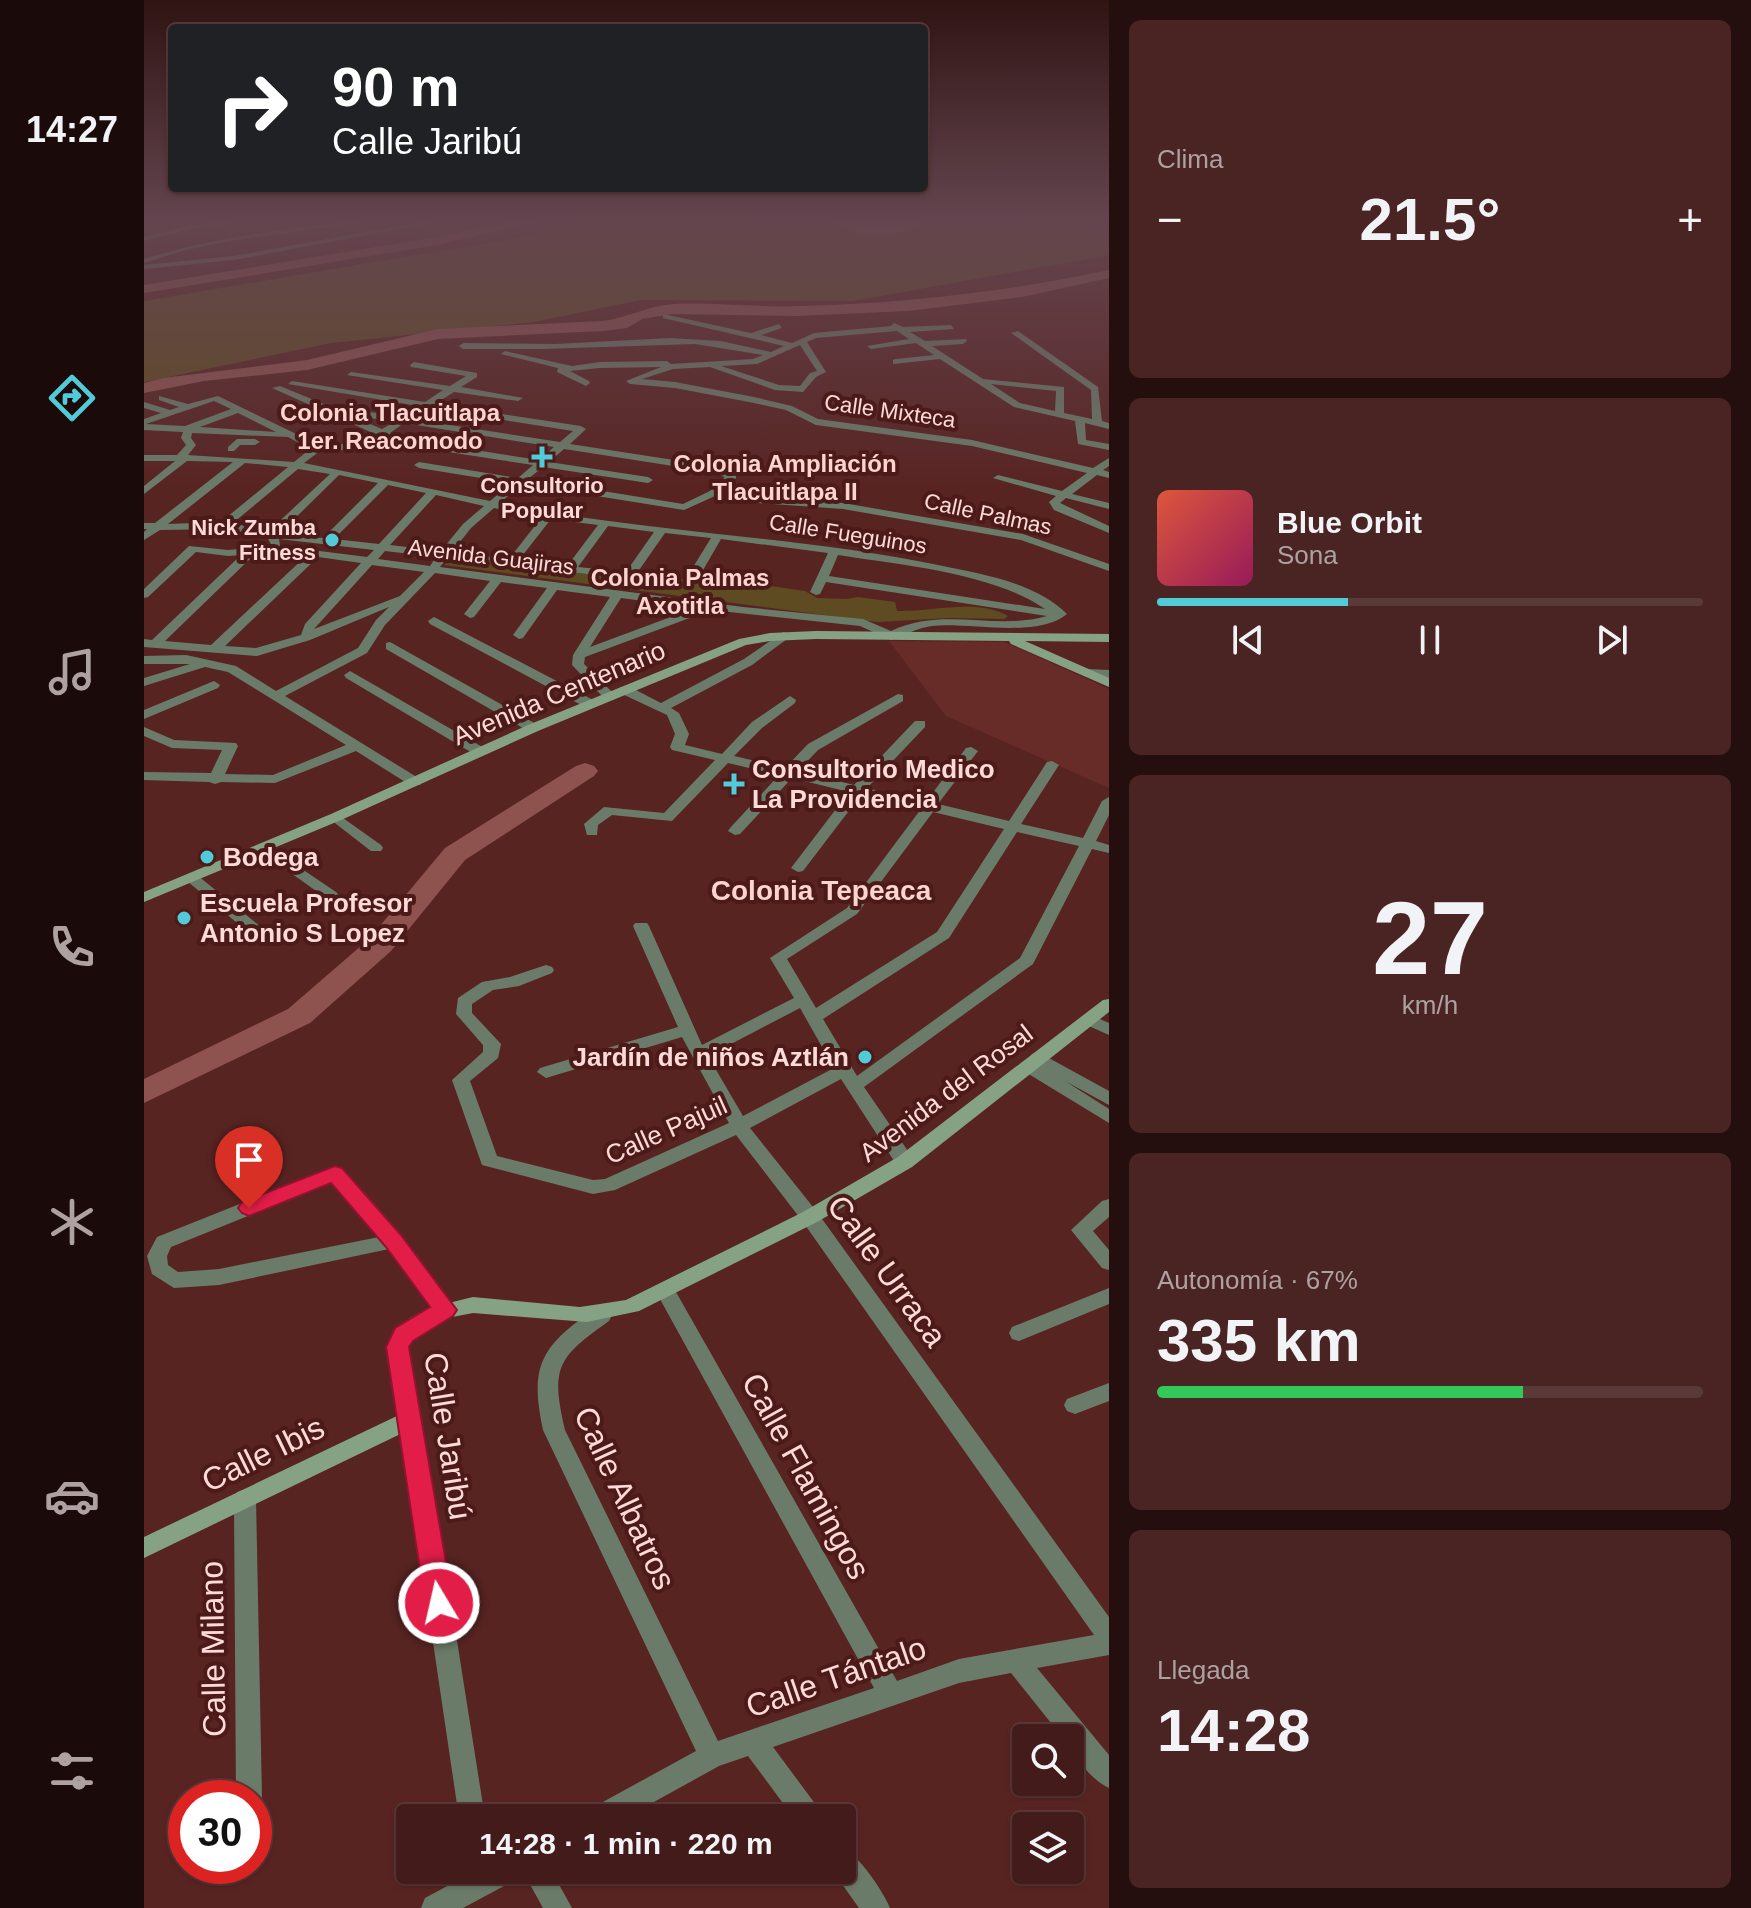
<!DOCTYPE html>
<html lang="es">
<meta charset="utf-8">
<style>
body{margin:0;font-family:Helvetica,sans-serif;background:#492423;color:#f1f3f6;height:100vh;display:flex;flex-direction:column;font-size:30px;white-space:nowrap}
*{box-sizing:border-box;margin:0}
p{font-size:26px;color:#aea1a2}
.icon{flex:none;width:44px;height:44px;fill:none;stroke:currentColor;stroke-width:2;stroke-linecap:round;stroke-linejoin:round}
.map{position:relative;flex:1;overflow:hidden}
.details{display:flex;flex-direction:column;gap:20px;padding:20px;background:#240f0e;width:642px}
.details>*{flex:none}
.top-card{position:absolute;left:24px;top:24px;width:760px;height:168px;border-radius:8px;box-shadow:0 2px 6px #0004,0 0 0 2px #5a3939;background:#202124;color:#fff;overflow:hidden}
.buttons{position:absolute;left:868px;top:1724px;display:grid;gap:16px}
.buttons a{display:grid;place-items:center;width:72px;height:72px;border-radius:8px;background:#421b1a;box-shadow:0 2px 6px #0004,0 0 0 2px #5a3939;font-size:40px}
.speed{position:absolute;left:24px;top:1780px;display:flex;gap:16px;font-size:40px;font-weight:700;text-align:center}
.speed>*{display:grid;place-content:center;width:104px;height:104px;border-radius:50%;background:#421b1a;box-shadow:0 2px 6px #0004,0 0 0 2px #5a3939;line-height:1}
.speed .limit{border:12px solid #d22;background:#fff;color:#111}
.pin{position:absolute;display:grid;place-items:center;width:68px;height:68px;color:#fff;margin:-82px -34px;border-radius:50% 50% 50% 0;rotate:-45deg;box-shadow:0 0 8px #0007}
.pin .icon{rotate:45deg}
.me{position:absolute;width:88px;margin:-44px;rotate:351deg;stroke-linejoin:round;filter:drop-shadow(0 0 6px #0008)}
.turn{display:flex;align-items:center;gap:28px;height:168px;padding:0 32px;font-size:36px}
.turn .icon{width:104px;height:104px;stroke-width:2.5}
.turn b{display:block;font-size:56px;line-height:68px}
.big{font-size:60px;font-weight:800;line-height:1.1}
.details .widget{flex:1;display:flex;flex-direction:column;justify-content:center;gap:12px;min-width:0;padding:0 28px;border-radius:12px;background:#492423}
.details .dial{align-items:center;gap:0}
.dial b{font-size:104px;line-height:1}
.song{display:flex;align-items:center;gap:24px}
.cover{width:96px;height:96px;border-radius:12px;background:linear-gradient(135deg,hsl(10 70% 55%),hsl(330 70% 35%))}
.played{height:8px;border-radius:4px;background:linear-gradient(90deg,#52cbd8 35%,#5a3939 35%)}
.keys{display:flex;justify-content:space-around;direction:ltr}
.heat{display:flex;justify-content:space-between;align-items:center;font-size:44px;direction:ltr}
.charge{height:12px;border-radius:6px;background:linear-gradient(90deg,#34c759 67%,#5a3939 0)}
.trip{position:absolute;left:252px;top:1804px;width:460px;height:80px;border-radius:8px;background:#421b1a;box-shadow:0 2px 6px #0004,0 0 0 2px #5a3939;font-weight:800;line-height:80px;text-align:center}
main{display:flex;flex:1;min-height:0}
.dock{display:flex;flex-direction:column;width:144px;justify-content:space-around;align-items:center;background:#1a0b0a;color:#aea1a2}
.dock .icon{width:56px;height:56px}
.dock .on{color:#52cbd8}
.dock b{font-size:36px;color:#f1f3f6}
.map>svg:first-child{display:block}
.built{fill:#672b28}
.green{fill:#5f4b22}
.water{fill:#8e534f}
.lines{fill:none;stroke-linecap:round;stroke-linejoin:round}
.river{fill:#8e534f;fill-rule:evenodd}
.street{fill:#6a7c69;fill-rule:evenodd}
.secondary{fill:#86a285;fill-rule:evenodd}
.route{fill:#e11d48;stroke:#92132f;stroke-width:2}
.poi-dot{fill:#52cbd8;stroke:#4c1a18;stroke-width:3}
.labels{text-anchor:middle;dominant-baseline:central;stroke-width:8;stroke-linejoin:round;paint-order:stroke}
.far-street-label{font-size:22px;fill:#fedbd8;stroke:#4c1a18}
.far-poi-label{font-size:22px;font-weight:bold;fill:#fedbd8;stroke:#4c1a18}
.far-neighbourhood-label{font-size:24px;font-weight:bold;fill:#fdd4d0;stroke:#4c1a18}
.street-label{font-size:26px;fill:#fedbd8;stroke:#4c1a18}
.poi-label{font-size:26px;font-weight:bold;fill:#fedbd8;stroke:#4c1a18;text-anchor:start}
.neighbourhood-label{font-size:28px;font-weight:bold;fill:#fdd4d0;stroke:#4c1a18}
.near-street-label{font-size:32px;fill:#fedbd8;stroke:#4c1a18}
</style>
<main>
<nav class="dock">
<b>14:27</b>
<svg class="icon on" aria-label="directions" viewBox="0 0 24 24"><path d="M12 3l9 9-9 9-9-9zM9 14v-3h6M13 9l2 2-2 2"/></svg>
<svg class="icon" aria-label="music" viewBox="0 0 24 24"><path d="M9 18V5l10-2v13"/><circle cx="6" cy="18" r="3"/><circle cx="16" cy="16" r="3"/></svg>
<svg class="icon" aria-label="phone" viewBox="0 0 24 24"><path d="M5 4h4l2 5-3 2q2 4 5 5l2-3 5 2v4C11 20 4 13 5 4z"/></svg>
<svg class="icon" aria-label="climate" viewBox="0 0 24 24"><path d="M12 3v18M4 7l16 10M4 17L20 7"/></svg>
<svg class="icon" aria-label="car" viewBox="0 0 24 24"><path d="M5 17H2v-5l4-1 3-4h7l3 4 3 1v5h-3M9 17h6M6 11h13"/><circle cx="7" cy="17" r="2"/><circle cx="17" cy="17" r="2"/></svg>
<svg class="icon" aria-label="filters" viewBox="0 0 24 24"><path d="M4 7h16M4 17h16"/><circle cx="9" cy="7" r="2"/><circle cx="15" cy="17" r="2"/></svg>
</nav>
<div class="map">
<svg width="965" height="1908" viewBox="0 0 965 1908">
<rect width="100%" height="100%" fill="#582422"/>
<path class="built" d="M745,641L860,642L965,689V788L802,716Z"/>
<path class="green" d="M429,221H965V255L709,301L497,300L390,322L187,343L0,382V301L373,238Z
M309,558L493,580L556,579L607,583L661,591L673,598L703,599L714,597L751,602L753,611C788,612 833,598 864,616L860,619L805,618L733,622L300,565Z"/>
<path class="water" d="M688,221H779L777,226C745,240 718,241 688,221Z"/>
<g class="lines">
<path class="river" d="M371,221H396L293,245L0,293V285L293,237Z
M965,270V278L878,297L764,311L653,316L528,314L498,319L483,328L459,331L294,339L163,370L60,381L0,393V383L19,378L163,360L294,329L459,321C483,318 503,306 529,304C571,302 614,308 657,306C761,303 863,292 965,270Z
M441,763L450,766L454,771L450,776L321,860L247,951L166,1023L0,1103V1079L144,1009L225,939L301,848L432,766Z"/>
<path class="street" d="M80,221H103L42,230L0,241V237L42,226Z
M207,221H229L92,240L42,250L0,263V259C68,237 137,230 207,221Z
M282,221H298L90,260L0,269V265L90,256Z
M519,314L607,333L635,324L638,328L617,335L648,343L670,333L747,326L750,323L759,327L807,325L810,329L766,332L781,341L822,339L823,341L819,344L788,346L839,379L920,387V413L948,419L947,390L867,333L874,331L954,387L958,421L965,423V429L941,423L942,440L965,444V450L934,444L931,421L870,407L796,359L749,364V360L752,359L790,355L772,343L727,349L723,346L765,339L753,331L672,338L663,342L682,372L672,377L659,392L631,390L566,367L529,369L498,379L531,382L610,397L648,406L674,419L828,440L949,468L965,458V466L959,470L965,472V478L953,475L928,494L965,503V509L922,498L916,503L965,526V533L910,510L905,502L912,496L849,478L854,475L918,491L943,473L828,446L672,425L642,410L610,403L531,388L486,384L482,381L517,367L456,368L426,371L445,381L446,383L442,386L413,372L414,368L357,354L361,351L428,366L456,362L523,361L527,364L609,359L619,355L551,344L398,349H319L315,346L319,343L411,344L526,338L577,341L627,352L640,346L519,318ZM656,345L673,371L666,373L656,386L635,385L577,366L613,364ZM847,384L912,391L911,411L876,403Z
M270,362L333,373V377L317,387L379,398L374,401L310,392L291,404L437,426L442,429L426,444L556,464L592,474V478L578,491L600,496L699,503L879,534L965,564V571L877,540L699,509L600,502L571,496L540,510L378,484L356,503C500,533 649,535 794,565C837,574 891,582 923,614C893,639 826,622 788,626C773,628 761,635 747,640L716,626L567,610L441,657L440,664L472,696L466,700L461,699L428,665L429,655L466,597L413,590L379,638L375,639L369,635L403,588L357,582L330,617L326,618L320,614L346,581L291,573L241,625L223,653L141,696L276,779L278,782L276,785H266L212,751L131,783L77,782L71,784L65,782L0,780V772L67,773L78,750L28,748L0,736V727L30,740L92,743L94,746L81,774L129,775L202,745L84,672L61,667L0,686V678L46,664H0V656L42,655L92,666L132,691L214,648L232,620L245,607L166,640L113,656L0,647V639L8,640L97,555L84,556L52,552L4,597L0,598V589L45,546L84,550L128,546L123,537L80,529L16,530L0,540V532L3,529H0V523H11L89,462L43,461L0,494V486L31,461H0V455H33L42,445L37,438L39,432L0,430V419L17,413L0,408V402L26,410L35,407L15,400V396L44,404L74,396L175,445L216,443L231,434L128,388L136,386L182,405L257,417L274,406L144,384L148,381L281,402L299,390L203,375L207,372L306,386L322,376L267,367L266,365ZM70,401L87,409L41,426L2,424ZM284,408L429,431L416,442L267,419ZM94,413L132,432L56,427ZM202,414L250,422L238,429ZM260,423L410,447L395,460L261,439L246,433ZM48,433L144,437L166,449L150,462L44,455L52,445L47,438ZM239,437L259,445L389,465L374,478L275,462L270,465L275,468L368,483L346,501L160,463L176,451L218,449ZM420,449L555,470L581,477L566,491L539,504L384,479L399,467L504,483L509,480L504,477L405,462ZM101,463L144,467L77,522L24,524ZM154,469L186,474L125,531L89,523ZM195,475L234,483L179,538L136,533ZM244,485L282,493L235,544L190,539ZM292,495L340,506L319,524L297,551L246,545ZM350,508L397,518L365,559L308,552L327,528ZM407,519L454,525L424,565L375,560ZM464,526L510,532L482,572L434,567ZM521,533L567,538L543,577L549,580L555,577L577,539L684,553L666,592L672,595L676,594L682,582L903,616C852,631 799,606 747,631L719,619L599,607L296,567L303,558L496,580L502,577L493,573ZM135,539L230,550L223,557L136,546ZM241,551L292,557L286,566L234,559ZM135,552L162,556L67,645L21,641L111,554ZM694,555C757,565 849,573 901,609L685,576ZM174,557L217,563L161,624L157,635L112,648L81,646ZM228,565L280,572L256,596L170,629ZM477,598L551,608L446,647Z
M93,439H111L116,442L111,445H96L90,451H84V447Z
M290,617L451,701L452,704L451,707H441L286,624L284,621Z
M639,632L643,633V639L608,665L527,708L535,713L545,734L541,745L578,754L608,722L646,696L652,700L651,703L618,728L590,756L641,768L664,744L754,694L759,695V701L674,750L654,771L710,785L771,721H781V727L723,788L782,802L822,748L827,747L834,751L794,804L865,821L903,762L908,761L915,765L877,824L939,838L958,801L965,797V815L952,841L965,845V853L948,849L889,964L720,1087L768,1157L770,1162L768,1167H754L697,1079L606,1128L673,1212L965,1617V1655L893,1668L965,1755V1788C950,1782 926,1755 926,1738H919L867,1673L815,1683L629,1747L675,1809L679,1818H650L604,1756L575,1766L481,1818H442L446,1809L552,1751L399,1430C388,1377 391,1352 437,1319C446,1312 453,1306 465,1309L468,1315L465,1321C414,1357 406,1367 421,1430L574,1741L730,1688L511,1290L514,1285L521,1282L528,1285L753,1681L815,1659L950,1635L659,1222L592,1135L471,1190L449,1194L338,1165L308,1080L339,1052V1045L312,1014L314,998L338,982L366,977L402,965L408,967L410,970L408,973L375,986L349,990L328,1004V1013L357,1044L354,1058L326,1081L353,1156L449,1180L461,1179L585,1123L538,1037L402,1078L393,1072L396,1068L534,1027L489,926L491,923H503L505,926L558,1045L650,998L626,958L703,908L777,809L717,795L659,871L654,872L647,868L705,792L648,778L596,834L591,835L584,831L586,828L635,775L584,763L528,821L468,815L454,825L453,835H443L440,824L460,807L520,813L571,760L528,750L526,747L531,734L523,715L476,693V687H486L517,703L600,659ZM789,812L860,829L793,932L672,1008L643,959L713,914ZM873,832L935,846L876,958L713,1076L679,1019L805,938ZM656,1008L690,1068L599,1116L564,1056Z
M246,642L394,725L396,728L389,732L384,731L242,649V643Z
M943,669L965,670V678L939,676V670Z
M206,671L340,748L342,751L340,754H330L202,678L200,675Z
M70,681L76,685L74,688L0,719V710Z
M192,813L237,845L239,848L237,851H227L187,820L185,817Z
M121,844L192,892L195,895L192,898H182L116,851L114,848Z
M48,873L53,875L117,927L119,930L117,933H105L43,881L40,878L43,875Z
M944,1014L965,1023V1035L938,1023L936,1019Z
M894,1052L965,1091V1105L921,1081L965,1109V1123L878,1070L875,1066L878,1062L887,1061L885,1058L888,1054Z
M191,1166L198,1168L257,1236L308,1304L311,1310L308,1316L301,1318L294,1316L245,1249L75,1285L30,1288L8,1274L3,1256L13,1237ZM188,1182L235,1237L75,1269L34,1272L24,1265L23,1256L27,1247Z
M965,1199V1217L949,1231L965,1250V1270L958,1268L927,1230L958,1201Z
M965,1288V1304L875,1341L868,1339L865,1333L868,1327Z
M965,1383V1401L931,1414L923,1411L920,1405L923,1399Z
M267,1410L275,1413L278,1419L341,1818H315L256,1419L259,1413Z
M101,1489L109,1492L112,1499L118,1798L114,1807L110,1809V1798H92L90,1499L93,1492Z
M698,1848C715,1855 739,1891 746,1908H715L688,1870H698Z
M333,1870H375L371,1880L319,1908H277L281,1898Z
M378,1870H407L428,1908H399Z"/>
<path class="secondary" d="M672,631L965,634V642L881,641L965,678V687L867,644L865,641L672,639L626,641L602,645L394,731L197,820L0,902V892L187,814L384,725L595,639L626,633Z
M965,999V1012L768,1167L673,1222L495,1311L443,1322L329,1313L298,1319L280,1330L266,1342L264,1354L278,1419L275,1425L0,1558V1537L255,1415L243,1354L249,1334L266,1318L284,1308L329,1297L436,1307L482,1300L659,1212L754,1157L959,1000Z"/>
</g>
<linearGradient id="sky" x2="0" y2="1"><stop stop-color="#301413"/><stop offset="0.45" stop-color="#64454f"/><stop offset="1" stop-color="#64454f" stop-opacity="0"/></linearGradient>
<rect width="965" height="488" fill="url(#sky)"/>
<path class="route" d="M191,1166L198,1168L257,1235L313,1310L309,1316L269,1341L265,1347L309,1603L305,1612L295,1615L285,1612L281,1603L242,1347L251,1328L286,1307L242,1247L187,1183L105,1216L98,1213L94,1208L98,1202Z"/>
<g class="poi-dot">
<path d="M394 445h8v8h8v8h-8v8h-8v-8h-8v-8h8z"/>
<circle cx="188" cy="540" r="8"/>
<path d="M586 772h8v8h8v8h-8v8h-8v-8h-8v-8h8z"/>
<circle cx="63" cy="857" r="8"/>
<circle cx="40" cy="918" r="8"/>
<circle cx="721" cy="1057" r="8"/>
</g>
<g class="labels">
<g class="far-street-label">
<text transform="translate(746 411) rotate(8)">Calle Mixteca</text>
<text transform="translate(844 514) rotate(12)">Calle Palmas</text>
<text transform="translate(704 534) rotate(9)">Calle Fueguinos</text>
<text transform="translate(347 557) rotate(7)">Avenida Guajiras</text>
</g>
<g class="far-poi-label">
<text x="398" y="485">Consultorio<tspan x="398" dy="25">Popular</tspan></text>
<text x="172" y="527" text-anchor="end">Nick Zumba<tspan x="172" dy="25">Fitness</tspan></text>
</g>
<g class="far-neighbourhood-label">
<text x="246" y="412">Colonia Tlacuitlapa<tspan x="246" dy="28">1er. Reacomodo</tspan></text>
<text x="641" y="463">Colonia Ampliación<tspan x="641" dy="28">Tlacuitlapa II</tspan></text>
<text x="536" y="577">Colonia Palmas<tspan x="536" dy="28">Axotitla</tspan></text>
</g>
<g class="street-label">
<text transform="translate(415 693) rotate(-23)">Avenida Centenario</text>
<text transform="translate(802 1093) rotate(-37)">Avenida del Rosal</text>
<text transform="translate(522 1130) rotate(-24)">Calle Pajuil</text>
</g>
<g class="poi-label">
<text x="608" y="769">Consultorio Medico<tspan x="608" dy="30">La Providencia</tspan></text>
<text x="79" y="857">Bodega</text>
<text x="56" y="903">Escuela Profesor<tspan x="56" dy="30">Antonio S Lopez</tspan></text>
<text x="705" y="1057" text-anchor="end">Jardín de niños Aztlán</text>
</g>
<g class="neighbourhood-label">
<text x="677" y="890">Colonia Tepeaca</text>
</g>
<g class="near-street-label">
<text transform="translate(743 1271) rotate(54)">Calle Urraca</text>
<text transform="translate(304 1436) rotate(81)">Calle Jaribú</text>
<text transform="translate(119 1454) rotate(-26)">Calle Ibis</text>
<text transform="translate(662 1476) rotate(61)">Calle Flamingos</text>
<text transform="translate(481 1498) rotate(65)">Calle Albatros</text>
<text transform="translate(69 1649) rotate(-91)">Calle Milano</text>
<text transform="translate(692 1677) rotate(-19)">Calle Tántalo</text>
</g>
</g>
</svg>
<div class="buttons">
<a><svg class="icon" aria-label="search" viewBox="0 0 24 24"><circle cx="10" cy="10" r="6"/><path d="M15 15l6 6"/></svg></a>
<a><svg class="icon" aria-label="layers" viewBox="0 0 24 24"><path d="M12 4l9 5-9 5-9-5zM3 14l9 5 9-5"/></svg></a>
</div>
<div class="speed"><div class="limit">30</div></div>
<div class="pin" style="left:105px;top:1208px;background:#d93025"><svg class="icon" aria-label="arrive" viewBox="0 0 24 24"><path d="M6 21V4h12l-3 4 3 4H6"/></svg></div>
<svg class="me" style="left:295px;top:1603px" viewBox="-20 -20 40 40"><circle r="17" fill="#e11d48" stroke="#fff" stroke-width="3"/><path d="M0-11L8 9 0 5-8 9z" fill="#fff"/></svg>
<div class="trip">14:28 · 1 min · 220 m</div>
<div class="top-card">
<div class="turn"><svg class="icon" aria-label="right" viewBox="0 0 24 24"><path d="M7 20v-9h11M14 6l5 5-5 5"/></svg><div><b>90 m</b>Calle Jaribú</div></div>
</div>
</div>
<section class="details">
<div class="widget"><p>Clima</p>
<div class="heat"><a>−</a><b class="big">21.5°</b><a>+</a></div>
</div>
<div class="widget">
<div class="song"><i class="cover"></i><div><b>Blue Orbit</b><p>Sona</p></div></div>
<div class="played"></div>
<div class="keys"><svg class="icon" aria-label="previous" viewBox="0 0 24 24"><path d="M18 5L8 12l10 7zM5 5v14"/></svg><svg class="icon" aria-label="pause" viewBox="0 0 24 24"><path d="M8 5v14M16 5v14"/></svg><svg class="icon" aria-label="next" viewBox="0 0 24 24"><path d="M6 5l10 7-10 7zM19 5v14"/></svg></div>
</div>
<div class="widget dial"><b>27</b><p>km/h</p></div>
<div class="widget"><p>Autonomía · 67%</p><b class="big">335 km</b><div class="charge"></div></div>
<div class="widget"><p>Llegada</p><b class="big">14:28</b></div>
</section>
</main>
